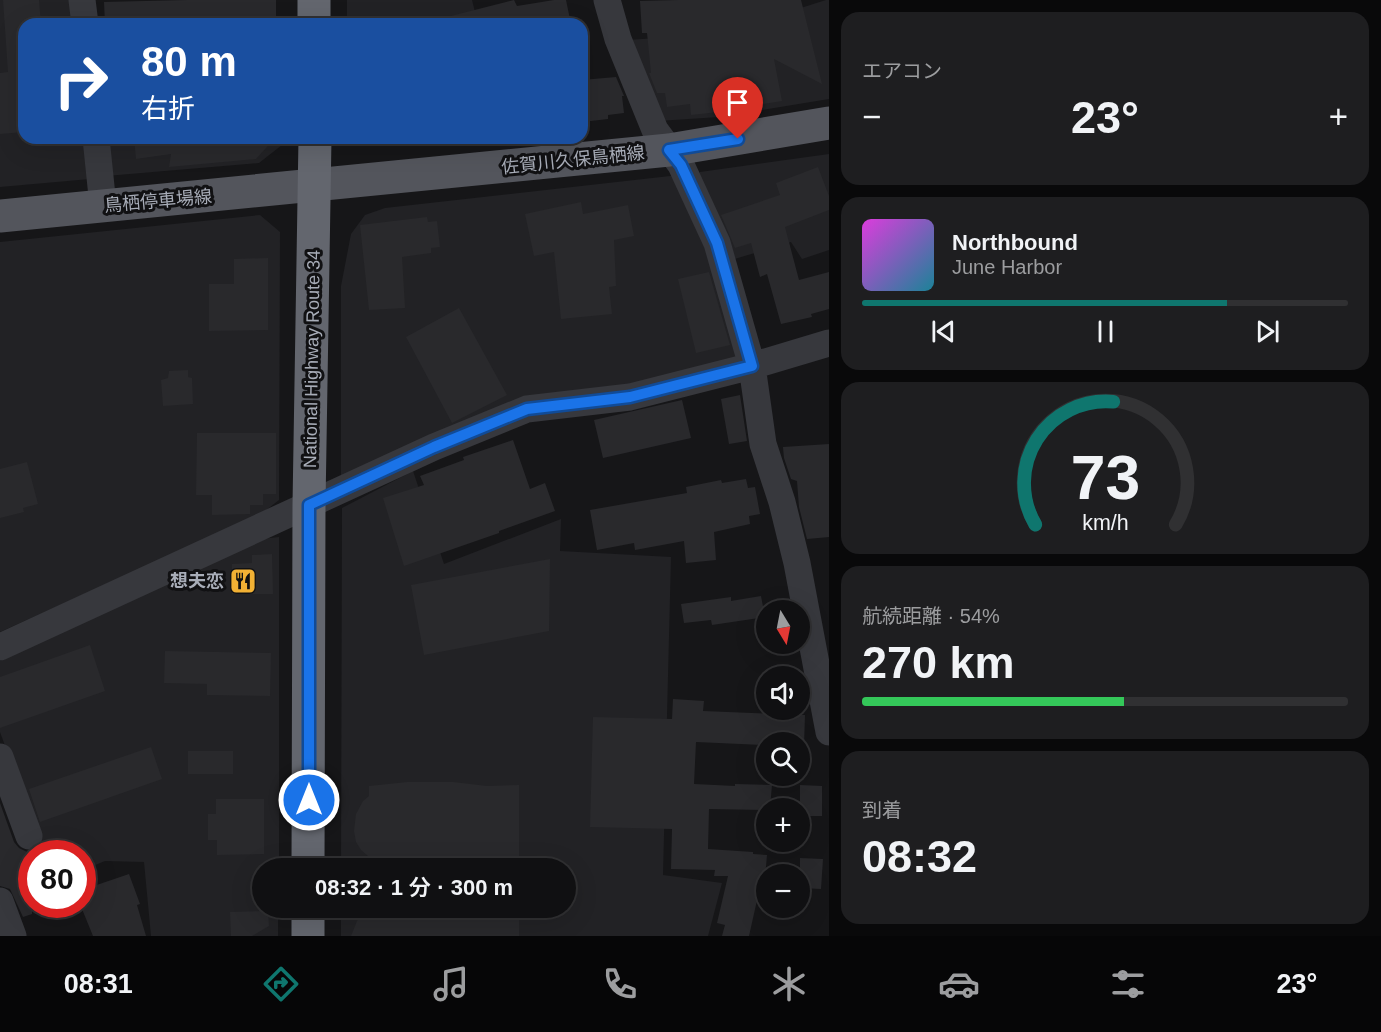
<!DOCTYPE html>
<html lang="ja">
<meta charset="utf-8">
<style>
body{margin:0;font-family:Arial,"Noto Sans JP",sans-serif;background:#1e1e20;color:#f1f3f6;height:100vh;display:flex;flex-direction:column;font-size:22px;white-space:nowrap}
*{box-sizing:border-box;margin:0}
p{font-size:20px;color:#9c9d9f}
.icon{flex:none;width:33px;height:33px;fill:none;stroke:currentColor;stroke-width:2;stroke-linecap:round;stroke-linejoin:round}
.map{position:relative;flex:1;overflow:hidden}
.drawer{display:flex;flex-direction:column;gap:12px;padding:12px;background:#09090a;width:552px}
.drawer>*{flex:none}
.hud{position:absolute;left:18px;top:18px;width:570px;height:126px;border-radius:18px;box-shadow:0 6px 24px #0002,0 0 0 2px #303032;background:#1a4fa0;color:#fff;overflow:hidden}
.needle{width:39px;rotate:170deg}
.fabs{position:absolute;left:756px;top:600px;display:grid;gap:12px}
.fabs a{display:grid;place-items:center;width:54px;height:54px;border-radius:50%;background:#101012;box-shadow:0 6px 24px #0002,0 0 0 2px #303032;font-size:30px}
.speed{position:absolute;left:18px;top:840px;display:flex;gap:12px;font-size:30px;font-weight:700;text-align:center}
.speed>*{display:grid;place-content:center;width:78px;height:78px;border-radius:50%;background:#101012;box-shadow:0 6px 24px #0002,0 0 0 2px #303032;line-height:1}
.speed .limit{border:9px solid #d22;background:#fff;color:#111}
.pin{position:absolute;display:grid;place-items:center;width:51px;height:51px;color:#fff;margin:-62px -26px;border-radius:50% 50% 50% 0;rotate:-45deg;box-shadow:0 0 6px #0007}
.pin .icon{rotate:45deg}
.me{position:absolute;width:66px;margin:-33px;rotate:0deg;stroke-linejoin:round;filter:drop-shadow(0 0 4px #0008)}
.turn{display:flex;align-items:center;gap:21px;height:126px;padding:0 24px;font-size:27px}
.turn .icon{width:78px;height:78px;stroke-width:2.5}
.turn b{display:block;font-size:42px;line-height:51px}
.big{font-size:45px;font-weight:600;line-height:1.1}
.drawer .card{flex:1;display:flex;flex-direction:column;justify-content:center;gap:9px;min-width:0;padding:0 21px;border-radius:18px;background:#1e1e20}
.drawer .dial{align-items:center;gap:0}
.dial svg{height:156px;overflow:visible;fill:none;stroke:#303032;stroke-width:7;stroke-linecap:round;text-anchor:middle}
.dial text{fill:#f1f3f6;stroke:none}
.song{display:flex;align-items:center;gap:18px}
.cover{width:72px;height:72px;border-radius:9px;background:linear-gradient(135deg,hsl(300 70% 55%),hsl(190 70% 35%))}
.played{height:6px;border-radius:3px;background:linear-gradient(90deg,#0f766e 75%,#303032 75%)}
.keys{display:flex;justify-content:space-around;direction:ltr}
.heat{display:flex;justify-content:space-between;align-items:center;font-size:33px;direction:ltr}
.charge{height:9px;border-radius:4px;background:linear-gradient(90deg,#34c759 54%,#303032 0)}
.trip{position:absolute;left:252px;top:858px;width:324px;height:60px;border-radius:30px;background:#101012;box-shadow:0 6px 24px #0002,0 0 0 2px #303032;font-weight:600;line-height:60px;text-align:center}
.menu{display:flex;height:96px;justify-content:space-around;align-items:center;background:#060607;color:#9c9d9f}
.menu .icon{width:42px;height:42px}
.menu .current{color:#0f766e}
.menu b{font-size:27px;color:#f1f3f6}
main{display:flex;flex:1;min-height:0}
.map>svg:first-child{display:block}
.built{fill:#222225}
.building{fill:#29292c}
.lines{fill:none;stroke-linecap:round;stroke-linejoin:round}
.minor{stroke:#37383d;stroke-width:27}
.major{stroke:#53555c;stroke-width:33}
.highway{stroke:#63666e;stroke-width:33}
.route-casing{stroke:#114b97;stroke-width:15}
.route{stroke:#1a73e8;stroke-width:10}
.labels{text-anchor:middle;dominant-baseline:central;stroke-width:6;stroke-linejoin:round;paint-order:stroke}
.street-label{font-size:18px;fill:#a8adb8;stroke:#111113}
.poi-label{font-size:18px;font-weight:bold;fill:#a8adb8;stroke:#111113;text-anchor:end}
</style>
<main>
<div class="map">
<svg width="829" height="936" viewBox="0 0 829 936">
<rect width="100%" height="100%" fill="#161618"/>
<path class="built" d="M0,0H74L76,24H24V138H86L90,179L0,187Z
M347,0H472L478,24H347Z
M826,0H829V99L719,117L658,121L627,40L719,34Z
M102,138H282V145L259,163L106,176Z
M362,138H484L378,146Z
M829,154V250L802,259L791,242L728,261L695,179L700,172Z
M679,175L709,245L743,360L630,390L341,478V286L351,234L365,215L385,208Z
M260,215L280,232L279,500L260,515L0,632V242Z
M413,471L444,564L561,519L560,551L671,557L663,875L722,883L708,936H341V908H566V868H341L342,508Z
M279,537V868H262V908H278V936H151L144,862L105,861L83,870L82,854L44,853L0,732V661L262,539Z"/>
<path class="building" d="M3,0H39L41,24H24V132L0,134V73L8,72Z
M187,0H276V24H105L104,2Z
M514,0L517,6L554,0H566L571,24H448L447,17Z
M678,0H801L822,84L774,59L782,101L746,107V109L691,115L690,104L667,107L665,93H657L649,73H651L647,33H642L640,1Z
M616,77L624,96H622L624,113L608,115V119L582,122V80Z
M134,138H275L256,159L169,167L171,154L136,159Z
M818,167L829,196V210L785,227L799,280L829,272V309L811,314L812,317L781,324L767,274L760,277L751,243L735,248L721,215L780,195L776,183Z
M581,202L583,214L628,205L634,236L614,240L616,286L609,287L612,314L561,319L554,252L534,256L525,214Z
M427,217L428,222L437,221L440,247L431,248V253L402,257L405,308L369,310L360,225Z
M268,258V330L209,331V284H234V259Z
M709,272L730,345L696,353L678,279Z
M459,308L507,395L452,423L406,337Z
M188,370V377L192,378L193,404L163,406L161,380L168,378L169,371Z
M740,395L747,441L729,444L721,399Z
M682,400L691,438L603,458L594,420Z
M197,433H276V494H263V505H250V514L212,515V495H196Z
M513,440L530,489L545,483L555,511L499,531V533L404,566L383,498L424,485L420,476L464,460L463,457Z
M829,444V537L807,539L799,507L797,481L791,479L784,458L783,447Z
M27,462L38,504L23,508L24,512L0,518V469Z
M746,479L748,488L755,487L760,514L749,516L750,524L714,532L716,560L686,563L684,541L635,550L634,543L597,550L590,510L687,493L686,487L721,480L722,483Z
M272,554L273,594H232V564L252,563V555Z
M550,559L549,631L424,655L411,585Z
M761,596L765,617L712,625L711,620L684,623L681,604L731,597V601Z
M90,645L105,691L0,728V677Z
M165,651L271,653L270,696L207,695V684L164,683Z
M673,699L704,701L703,711L805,715L804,746H800V742H766V745H763L696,742L694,784L735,786V784L772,785L770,808H766V810L709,809L708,849L753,852V854L767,855L765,878H762L749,936H722L725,925L717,923L728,876H714L715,870L671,869L672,829L590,827L593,717L672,719Z
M151,747L162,779L40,822L29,789Z
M188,751H233V774H188Z
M407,782H453L487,786L519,785V868H368V856L361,850L356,842L354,831L356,814L363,801L369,796V786Z
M800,785L822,786V816H800Z
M216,799H264V854L217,855V840H208V814H216Z
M0,803L14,842L19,848L27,852L32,863V914L23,917L10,889L0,886Z
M800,858L823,859L821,889L800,888Z
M129,874L140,904L137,905L146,936H93L82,909V890Z
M368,908H519V936H351L357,921L361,916L368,912Z
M268,911L269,926L252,936H231L230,912Z"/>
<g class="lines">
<path class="minor" d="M82,0L85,24
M607,0L618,39L655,130L681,165L717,243L752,366L763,444L782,502L797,563L829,732
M96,138L103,206
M0,647L434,447L527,409L630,397L752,366L829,343
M0,757L29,836
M0,901L13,936"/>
<path class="major" d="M0,216L669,150L829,123"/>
<path class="highway" d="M314,0V24
M308,868L309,505L315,138
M308,936V908"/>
</g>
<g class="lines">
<defs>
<path id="route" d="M309,800V505L434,447L527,409L630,397L752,366L717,243L681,165L669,150L738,139"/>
</defs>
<use href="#route" class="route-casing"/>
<use href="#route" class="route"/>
</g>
<defs>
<symbol id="restaurant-square" viewBox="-11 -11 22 22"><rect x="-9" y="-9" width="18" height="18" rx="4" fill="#f2b134" stroke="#111113"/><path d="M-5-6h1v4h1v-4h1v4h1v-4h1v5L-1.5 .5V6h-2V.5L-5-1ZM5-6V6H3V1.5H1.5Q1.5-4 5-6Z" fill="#111"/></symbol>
</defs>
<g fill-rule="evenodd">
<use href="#restaurant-square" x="228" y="566" width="30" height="30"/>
</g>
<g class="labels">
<g class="street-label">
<text transform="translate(573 160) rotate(-6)">佐賀川久保鳥栖線</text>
<text transform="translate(158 201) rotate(-5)">鳥栖停車場線</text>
<text transform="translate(312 359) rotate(-89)">National Highway Route 34</text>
</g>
<g class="poi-label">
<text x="224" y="581">想夫恋</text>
</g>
</g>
</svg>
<div class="fabs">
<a><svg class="needle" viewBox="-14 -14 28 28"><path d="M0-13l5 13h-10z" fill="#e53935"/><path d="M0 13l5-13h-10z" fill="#9c9d9f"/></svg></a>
<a><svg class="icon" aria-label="sound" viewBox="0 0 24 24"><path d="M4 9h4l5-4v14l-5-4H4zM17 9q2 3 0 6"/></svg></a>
<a><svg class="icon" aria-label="search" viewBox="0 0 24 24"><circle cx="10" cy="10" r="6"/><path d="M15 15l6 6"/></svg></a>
<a>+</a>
<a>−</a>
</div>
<div class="speed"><div class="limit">80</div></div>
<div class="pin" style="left:738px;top:139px;background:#d93025"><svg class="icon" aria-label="arrive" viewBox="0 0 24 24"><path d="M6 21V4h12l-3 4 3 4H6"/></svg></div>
<svg class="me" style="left:309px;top:800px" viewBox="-20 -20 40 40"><circle r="17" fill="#1a73e8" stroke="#fff" stroke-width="3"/><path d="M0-11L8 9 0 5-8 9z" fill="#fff"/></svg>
<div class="trip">08:32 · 1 分 · 300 m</div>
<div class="hud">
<div class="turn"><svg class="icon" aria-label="right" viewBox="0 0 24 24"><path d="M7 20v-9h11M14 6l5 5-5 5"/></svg><div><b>80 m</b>右折</div></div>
</div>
</div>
<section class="drawer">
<div class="card"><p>エアコン</p>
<div class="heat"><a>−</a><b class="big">23°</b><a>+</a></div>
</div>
<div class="card">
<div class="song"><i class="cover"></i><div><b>Northbound</b><p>June Harbor</p></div></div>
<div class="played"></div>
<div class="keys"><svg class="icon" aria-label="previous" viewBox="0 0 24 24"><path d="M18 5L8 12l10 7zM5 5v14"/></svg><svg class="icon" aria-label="pause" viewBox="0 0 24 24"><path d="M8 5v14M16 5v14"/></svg><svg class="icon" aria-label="next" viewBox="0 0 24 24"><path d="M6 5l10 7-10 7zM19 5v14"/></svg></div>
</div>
<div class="card dial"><svg viewBox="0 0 100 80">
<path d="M14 69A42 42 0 1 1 86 69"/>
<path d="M14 69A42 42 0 0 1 54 6" stroke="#0f766e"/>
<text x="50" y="56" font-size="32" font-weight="700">73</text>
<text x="50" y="72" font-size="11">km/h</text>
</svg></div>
<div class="card"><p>航続距離 · 54%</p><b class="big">270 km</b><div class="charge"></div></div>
<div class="card"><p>到着</p><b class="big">08:32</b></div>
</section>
</main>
<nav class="menu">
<b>08:31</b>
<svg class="icon current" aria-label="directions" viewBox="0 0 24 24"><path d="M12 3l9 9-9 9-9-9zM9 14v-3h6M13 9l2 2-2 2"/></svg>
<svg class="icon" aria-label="music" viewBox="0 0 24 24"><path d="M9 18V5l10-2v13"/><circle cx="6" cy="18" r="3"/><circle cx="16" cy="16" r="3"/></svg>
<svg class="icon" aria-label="phone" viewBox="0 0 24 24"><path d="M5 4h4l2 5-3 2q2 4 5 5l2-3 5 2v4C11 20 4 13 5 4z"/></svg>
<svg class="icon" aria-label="climate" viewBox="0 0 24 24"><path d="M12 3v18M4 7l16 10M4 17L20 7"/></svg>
<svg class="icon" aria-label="car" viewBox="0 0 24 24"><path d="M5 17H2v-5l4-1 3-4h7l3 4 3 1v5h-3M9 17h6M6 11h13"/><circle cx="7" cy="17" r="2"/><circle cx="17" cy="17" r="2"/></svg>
<svg class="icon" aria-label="filters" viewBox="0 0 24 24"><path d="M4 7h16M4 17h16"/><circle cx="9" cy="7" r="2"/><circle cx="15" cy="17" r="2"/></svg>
<b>23°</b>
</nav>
